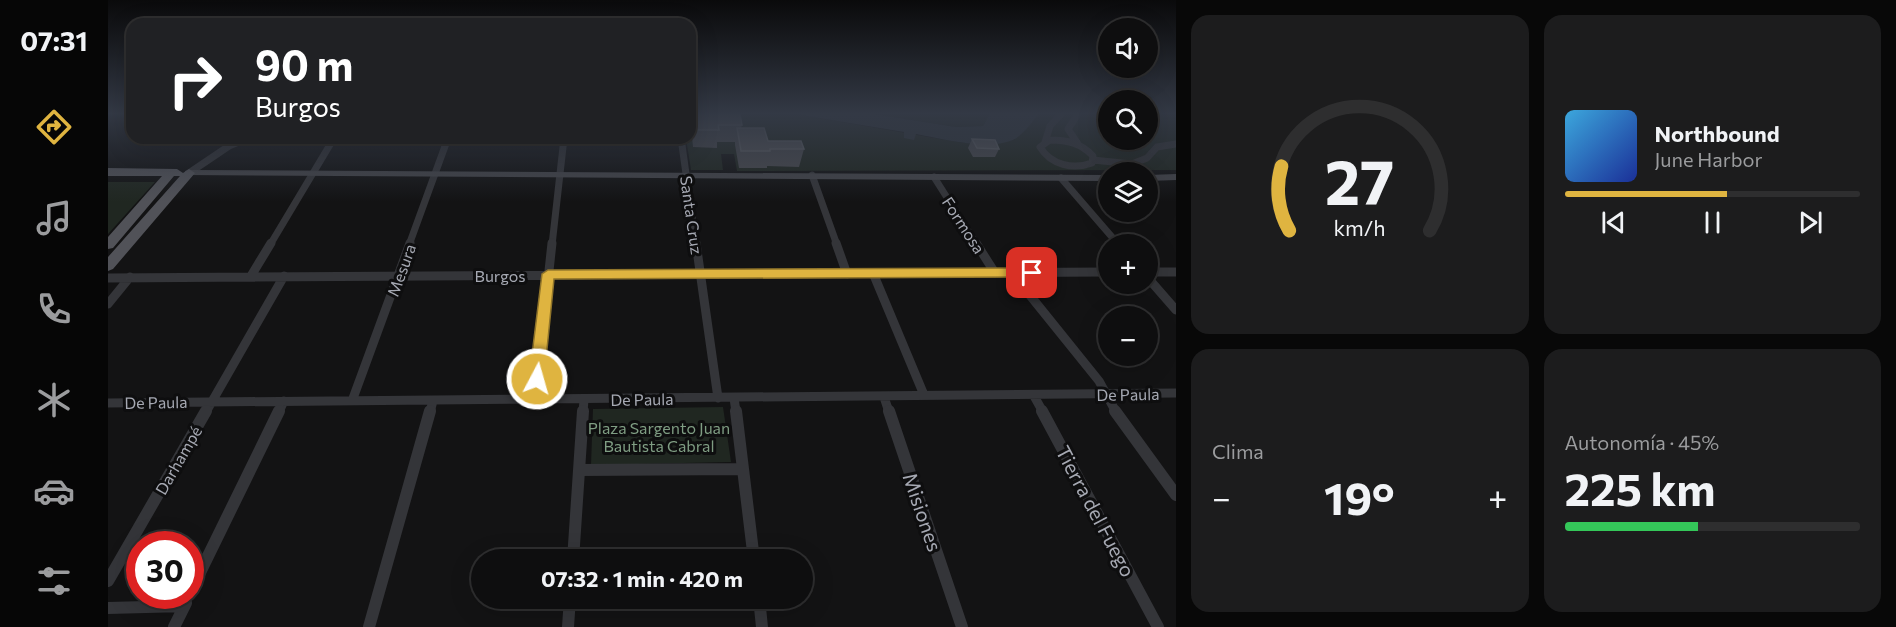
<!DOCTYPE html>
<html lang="es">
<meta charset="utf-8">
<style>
body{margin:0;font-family:Commissioner,sans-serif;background:#1c1c1d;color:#f1f3f6;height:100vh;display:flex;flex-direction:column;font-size:22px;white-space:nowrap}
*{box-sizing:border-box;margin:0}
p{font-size:20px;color:#9b9c9e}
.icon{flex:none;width:33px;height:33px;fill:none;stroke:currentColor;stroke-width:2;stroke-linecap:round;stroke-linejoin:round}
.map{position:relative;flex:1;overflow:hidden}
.sheet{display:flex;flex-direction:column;gap:15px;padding:15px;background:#080808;width:720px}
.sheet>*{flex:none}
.top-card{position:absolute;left:18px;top:18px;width:570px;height:126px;border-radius:18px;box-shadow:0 6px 24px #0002,0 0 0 2px #2e2e2f;background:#202124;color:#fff;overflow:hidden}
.controls{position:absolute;left:990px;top:18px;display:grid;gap:12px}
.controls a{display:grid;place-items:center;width:60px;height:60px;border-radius:50%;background:#0e0e0f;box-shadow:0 6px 24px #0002,0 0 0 2px #2e2e2f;font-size:30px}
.speed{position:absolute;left:18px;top:531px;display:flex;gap:12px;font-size:30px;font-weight:700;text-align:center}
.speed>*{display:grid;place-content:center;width:78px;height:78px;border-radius:50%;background:#0e0e0f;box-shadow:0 6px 24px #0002,0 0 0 2px #2e2e2f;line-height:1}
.speed .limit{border:9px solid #d22;background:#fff;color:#111}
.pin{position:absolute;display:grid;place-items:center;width:51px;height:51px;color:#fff;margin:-26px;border-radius:12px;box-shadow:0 3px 9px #0006}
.me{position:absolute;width:66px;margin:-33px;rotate:6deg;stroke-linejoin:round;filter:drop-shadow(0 0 4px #0008)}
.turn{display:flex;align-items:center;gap:21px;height:126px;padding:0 30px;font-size:27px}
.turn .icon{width:78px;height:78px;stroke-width:2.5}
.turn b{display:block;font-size:42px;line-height:51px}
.big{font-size:45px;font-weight:700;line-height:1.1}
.sheet .tile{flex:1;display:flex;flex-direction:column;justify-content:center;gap:9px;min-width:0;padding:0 21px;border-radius:18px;background:#1c1c1d}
.sheet .dial{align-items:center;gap:0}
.dial svg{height:156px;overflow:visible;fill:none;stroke:#2e2e2f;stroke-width:7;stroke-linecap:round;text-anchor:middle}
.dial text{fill:#f1f3f6;stroke:none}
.song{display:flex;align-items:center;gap:18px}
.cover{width:72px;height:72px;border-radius:9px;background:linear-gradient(135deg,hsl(200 70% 55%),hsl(230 70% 35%))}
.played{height:6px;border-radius:3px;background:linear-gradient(90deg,#dfb440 55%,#2e2e2f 55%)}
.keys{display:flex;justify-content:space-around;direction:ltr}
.heat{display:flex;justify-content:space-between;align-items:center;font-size:33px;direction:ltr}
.charge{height:9px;border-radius:4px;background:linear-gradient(90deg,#34c759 45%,#2e2e2f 0)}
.sheet .tiles{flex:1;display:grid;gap:15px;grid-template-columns:repeat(2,1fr)}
.trip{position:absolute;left:363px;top:549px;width:342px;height:60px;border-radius:30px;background:#0e0e0f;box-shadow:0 6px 24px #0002,0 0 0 2px #2e2e2f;font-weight:700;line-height:60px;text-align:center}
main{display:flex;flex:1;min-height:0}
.tab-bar{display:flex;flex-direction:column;width:108px;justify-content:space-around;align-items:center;background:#060606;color:#9b9c9e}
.tab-bar .icon{width:42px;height:42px}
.tab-bar .current{color:#dfb440}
.tab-bar b{font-size:27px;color:#f1f3f6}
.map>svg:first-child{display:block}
.green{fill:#202721}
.water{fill:#2e353c}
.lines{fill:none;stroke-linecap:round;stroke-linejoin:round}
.minor-far2{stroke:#343539;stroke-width:7}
.minor-far1{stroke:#343539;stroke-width:9}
.minor{stroke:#343539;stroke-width:12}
.secondary{fill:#434449;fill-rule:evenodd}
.primary{fill:#515258;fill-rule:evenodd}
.wall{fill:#494a4f}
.building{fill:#535459;stroke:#606267;stroke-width:1.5}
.route{fill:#dfb440;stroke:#91752a;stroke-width:1.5}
.labels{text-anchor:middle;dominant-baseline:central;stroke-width:6;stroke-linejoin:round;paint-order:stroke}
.street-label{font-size:16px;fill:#a6a9b3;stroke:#0e0e0f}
.park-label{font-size:16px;fill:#7f9d83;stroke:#0e0e0f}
.near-street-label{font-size:20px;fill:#a6a9b3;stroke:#0e0e0f}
</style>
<main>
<nav class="tab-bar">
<b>07:31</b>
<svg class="icon current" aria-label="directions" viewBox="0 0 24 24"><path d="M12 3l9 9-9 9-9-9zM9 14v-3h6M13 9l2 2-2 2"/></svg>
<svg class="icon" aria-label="music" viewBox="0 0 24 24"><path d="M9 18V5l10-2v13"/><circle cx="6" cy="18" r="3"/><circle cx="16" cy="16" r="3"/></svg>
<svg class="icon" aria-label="phone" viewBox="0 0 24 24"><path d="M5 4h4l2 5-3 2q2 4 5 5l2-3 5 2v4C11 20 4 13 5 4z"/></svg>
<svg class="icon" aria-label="climate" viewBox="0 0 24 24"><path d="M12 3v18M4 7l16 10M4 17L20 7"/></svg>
<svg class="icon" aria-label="car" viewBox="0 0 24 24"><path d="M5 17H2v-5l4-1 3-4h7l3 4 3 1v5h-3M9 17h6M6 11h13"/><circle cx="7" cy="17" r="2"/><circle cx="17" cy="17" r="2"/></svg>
<svg class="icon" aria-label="filters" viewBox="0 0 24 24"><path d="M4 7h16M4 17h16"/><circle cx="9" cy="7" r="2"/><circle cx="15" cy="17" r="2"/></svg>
</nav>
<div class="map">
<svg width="1068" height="627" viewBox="0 0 1068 627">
<rect width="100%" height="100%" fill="#131314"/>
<path class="green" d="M582,114H687L856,143L906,140L931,114H1000V140H1040V114H1068V170L629,171L626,154H613L615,170H583L578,138H582Z
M766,114H882L875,126L848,127Z
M0,182H47L0,234Z
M615,407L623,462L483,465L485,409Z"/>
<path class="water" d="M687,114H766L848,127L875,126L882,114H931C924,122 914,136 905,140C879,151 834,139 808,134L806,140L796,138V132Z"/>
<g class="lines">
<path class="minor-far2" d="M970,114L960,129L970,144
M573,138L588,245
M942,140C959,140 973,143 985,156L984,163C965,170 943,165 932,147Z
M937,142L942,126L953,114
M985,160L1024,164L1039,158L1049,147L1068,144
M81,173L121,146L140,138
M704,175L729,245
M826,177L869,245
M953,178L1010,244
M162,245L226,138
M301,245L340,138
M444,245L456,138"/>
<path class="minor-far1" d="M588,243L610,398
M728,243L739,274
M868,243L887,273
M1040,272H1068
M765,273L816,395
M904,273L991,381L1008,412
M143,276L163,243
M0,278L1000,272
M1040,278L1068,310
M0,304L22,277
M926,396L935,412
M776,397L781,412
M626,398L628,412
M427,400L444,243
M244,401L302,243
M0,403L1068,393
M98,412L176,276
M171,412L176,401
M322,412L325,401
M475,412L476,400"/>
<path class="minor" d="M628,411L646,560
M781,411L854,627
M934,411L1050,627
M1007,411L1068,495
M471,470L635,469
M465,560L475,411
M0,581L98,411
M82,593L171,411
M651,598L654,627
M0,608L76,606
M66,627L78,603
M261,627L322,411
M460,627L462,598"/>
<path class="secondary" d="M81,170L1000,175V181L77,175V171Z
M1068,174V180L1040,181V175Z"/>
<path class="primary" d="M0,168L69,169L75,173L81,169L87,173L5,269L0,271V257L72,176H66L5,248L0,249V237L54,176H0Z"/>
</g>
<path class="wall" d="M584,114H632L634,125L633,128L660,141L696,149L691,167L659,166V168H631L627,145V142H609V148L585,147L583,127Z
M864,139L891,149L887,157H865L860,148Z"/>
<path class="building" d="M584,114H632L634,125H610L611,130H586Z
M629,128H656L660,141H693L696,149H662V151H633Z
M864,139L887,140L891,149L869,148Z"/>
<linearGradient id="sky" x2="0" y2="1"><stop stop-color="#0a0a0b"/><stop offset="0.56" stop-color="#333945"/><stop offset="1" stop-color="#333945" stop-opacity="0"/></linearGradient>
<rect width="1068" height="202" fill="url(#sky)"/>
<path class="route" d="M924,268L930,273L924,277L446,279L436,379L434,384L429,385L424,384L421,379L434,274L440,270Z"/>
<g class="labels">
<g class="street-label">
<text transform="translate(584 215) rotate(82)">Santa Cruz</text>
<text transform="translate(856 225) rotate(57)">Formosa</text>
<text transform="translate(293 270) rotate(-70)">Mesura</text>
<text x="392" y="275">Burgos</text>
<text transform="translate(1020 394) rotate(-1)">De Paula</text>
<text transform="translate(534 399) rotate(-1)">De Paula</text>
<text transform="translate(48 402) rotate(-1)">De Paula</text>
<text transform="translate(70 460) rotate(-60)">Darhampé</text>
</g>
<g class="park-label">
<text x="551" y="427">Plaza Sargento Juan<tspan x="551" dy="18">Bautista Cabral</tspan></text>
</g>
<g class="near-street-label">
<text transform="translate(988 511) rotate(62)">Tierra del Fuego</text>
<text transform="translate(815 512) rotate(71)">Misiones</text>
</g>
</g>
</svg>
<div class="controls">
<a><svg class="icon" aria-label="sound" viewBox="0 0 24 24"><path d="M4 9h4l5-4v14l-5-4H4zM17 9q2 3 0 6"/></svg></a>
<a><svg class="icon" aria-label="search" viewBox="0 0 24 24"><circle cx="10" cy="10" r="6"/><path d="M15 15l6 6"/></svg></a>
<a><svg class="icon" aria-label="layers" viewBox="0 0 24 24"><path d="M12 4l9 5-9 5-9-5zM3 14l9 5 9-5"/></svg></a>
<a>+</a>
<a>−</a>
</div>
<div class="speed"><div class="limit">30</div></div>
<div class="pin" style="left:924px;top:273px;background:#d93025"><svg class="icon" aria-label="arrive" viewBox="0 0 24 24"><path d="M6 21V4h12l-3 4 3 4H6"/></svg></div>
<svg class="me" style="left:429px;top:379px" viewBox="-20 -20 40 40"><circle r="17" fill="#dfb440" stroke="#fff" stroke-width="3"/><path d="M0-11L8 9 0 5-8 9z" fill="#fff"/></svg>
<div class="trip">07:32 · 1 min · 420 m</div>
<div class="top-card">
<div class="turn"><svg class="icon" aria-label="right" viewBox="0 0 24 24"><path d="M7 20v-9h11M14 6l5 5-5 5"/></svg><div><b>90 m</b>Burgos</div></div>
</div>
</div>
<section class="sheet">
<div class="tiles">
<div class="tile dial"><svg viewBox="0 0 100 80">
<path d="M14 69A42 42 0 1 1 86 69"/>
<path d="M14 69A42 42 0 0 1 10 36" stroke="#dfb440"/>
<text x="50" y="56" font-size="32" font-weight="700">27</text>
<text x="50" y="72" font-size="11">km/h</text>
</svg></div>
<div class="tile">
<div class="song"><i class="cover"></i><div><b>Northbound</b><p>June Harbor</p></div></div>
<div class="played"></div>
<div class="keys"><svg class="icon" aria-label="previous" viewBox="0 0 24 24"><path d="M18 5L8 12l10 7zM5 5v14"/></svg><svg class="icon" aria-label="pause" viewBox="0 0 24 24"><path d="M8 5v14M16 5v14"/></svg><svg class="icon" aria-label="next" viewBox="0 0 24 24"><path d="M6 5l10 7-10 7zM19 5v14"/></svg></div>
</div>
<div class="tile"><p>Clima</p>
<div class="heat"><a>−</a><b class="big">19°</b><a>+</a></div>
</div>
<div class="tile"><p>Autonomía · 45%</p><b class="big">225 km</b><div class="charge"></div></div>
</div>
</section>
</main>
